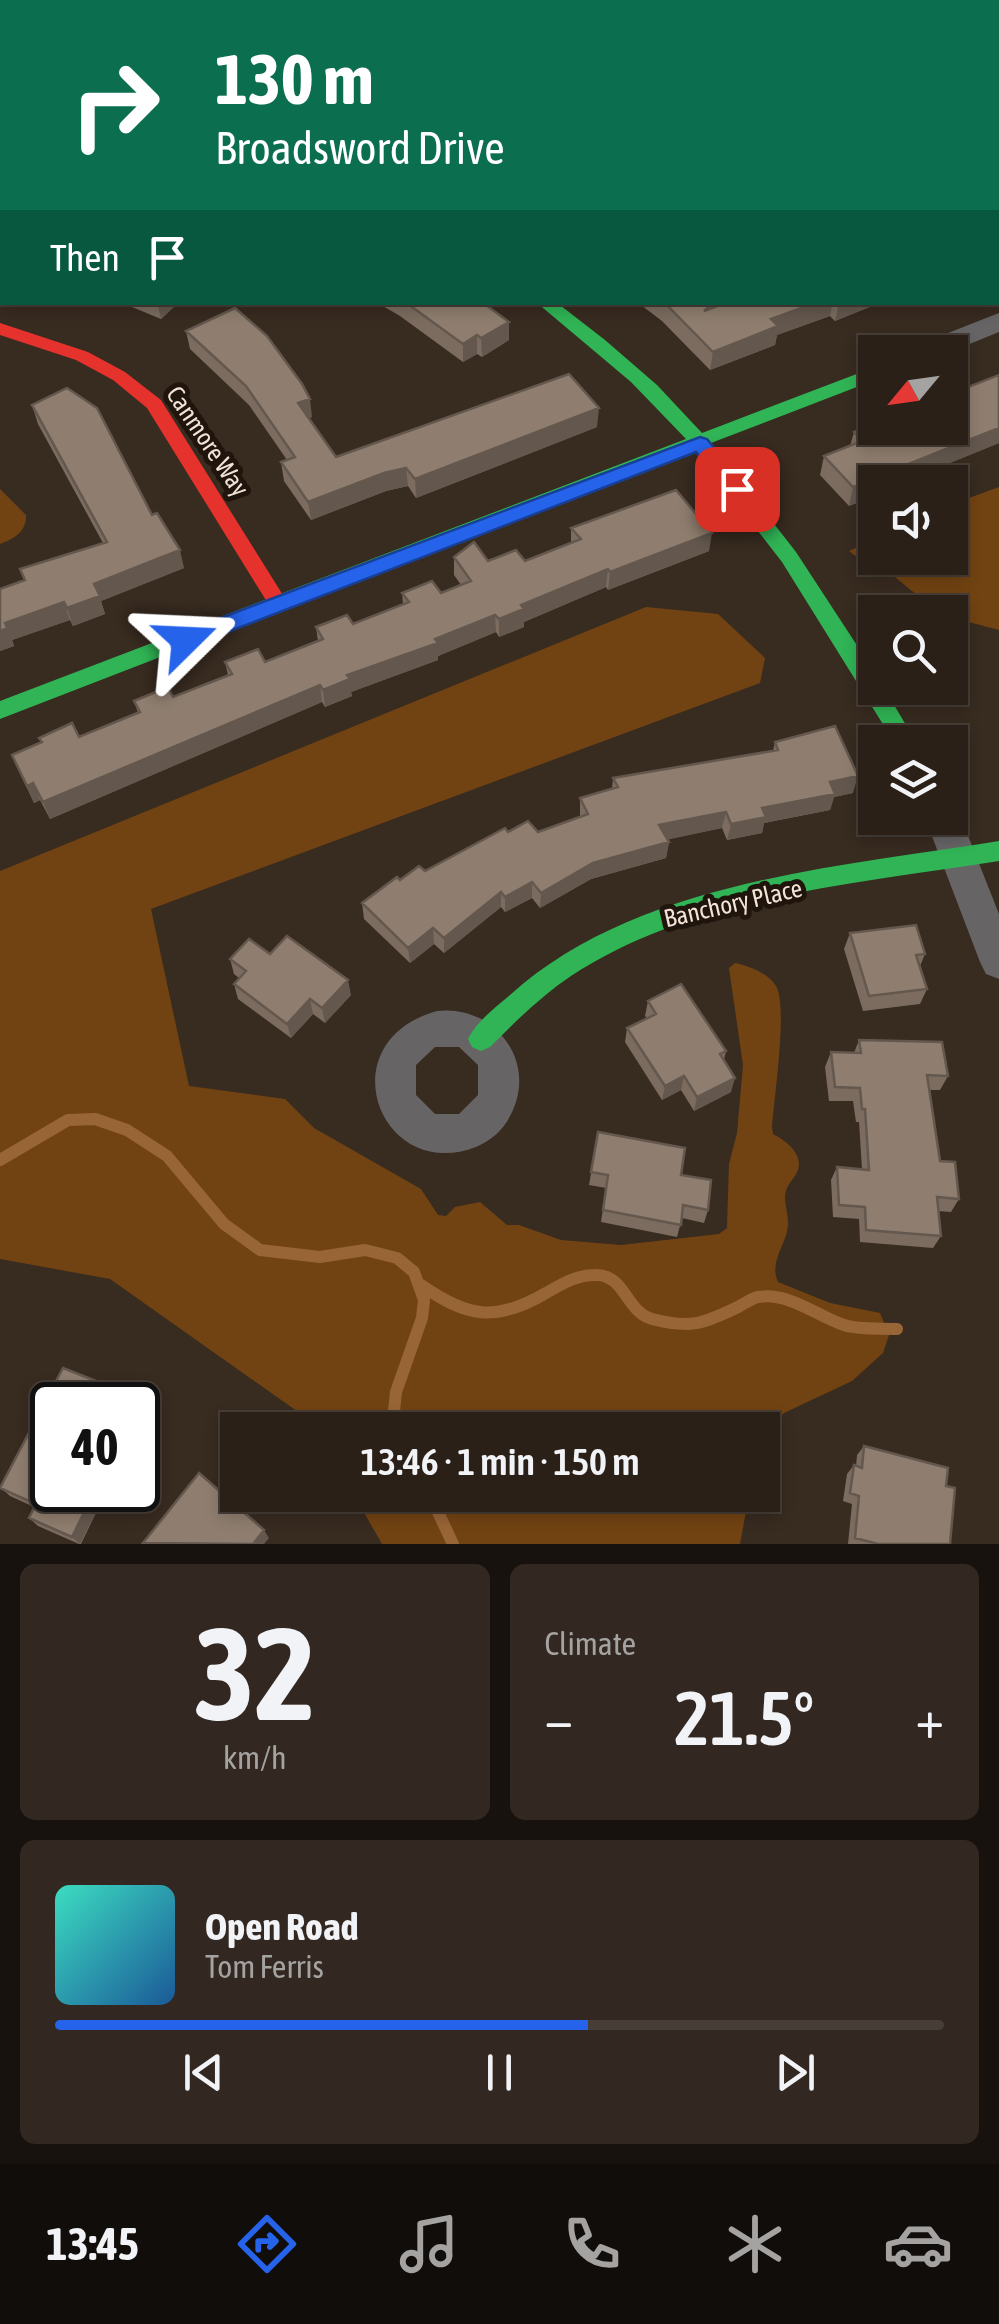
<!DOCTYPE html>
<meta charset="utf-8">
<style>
body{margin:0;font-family:"Asap Condensed",sans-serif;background:#322821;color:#f1f3f6;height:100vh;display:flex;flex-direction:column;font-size:38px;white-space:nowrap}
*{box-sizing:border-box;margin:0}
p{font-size:32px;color:#a5a3a2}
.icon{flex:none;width:55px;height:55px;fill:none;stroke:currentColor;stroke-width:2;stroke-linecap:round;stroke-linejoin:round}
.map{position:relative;height:1544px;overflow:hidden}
.details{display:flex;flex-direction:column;gap:20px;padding:20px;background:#17120d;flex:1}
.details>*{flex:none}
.guide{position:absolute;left:0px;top:0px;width:1000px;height:305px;box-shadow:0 5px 15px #0003,0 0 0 2px #463e37;background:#0b6e4f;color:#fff;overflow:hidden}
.needle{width:65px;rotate:241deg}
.tools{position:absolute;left:858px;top:335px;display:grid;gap:20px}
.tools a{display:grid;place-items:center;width:110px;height:110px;border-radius:0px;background:#2a2018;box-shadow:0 5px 15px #0003,0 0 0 2px #463e37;font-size:50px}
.speed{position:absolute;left:30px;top:1382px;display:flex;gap:20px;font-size:50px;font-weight:700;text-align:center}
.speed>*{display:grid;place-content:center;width:130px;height:130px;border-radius:50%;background:#2a2018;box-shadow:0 5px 15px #0003,0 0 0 2px #463e37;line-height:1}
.speed .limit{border:5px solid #111;border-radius:15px;background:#fff;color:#111}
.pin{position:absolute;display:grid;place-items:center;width:85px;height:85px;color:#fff;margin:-42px;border-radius:20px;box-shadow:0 5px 15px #0006}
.me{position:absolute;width:110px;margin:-55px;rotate:69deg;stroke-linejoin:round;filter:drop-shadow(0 0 8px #0008)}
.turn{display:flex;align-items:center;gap:35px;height:210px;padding:0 50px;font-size:45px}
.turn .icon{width:130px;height:130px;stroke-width:2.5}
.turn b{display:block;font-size:70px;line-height:85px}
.then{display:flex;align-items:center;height:95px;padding:0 50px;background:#0003;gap:20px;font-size:38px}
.big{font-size:75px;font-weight:600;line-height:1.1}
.details .widget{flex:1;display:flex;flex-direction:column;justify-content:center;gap:15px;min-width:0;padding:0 35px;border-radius:15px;background:#322821}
.details .dial{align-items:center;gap:0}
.dial b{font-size:130px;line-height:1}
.song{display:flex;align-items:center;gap:30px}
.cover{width:120px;height:120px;border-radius:15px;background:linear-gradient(135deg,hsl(170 70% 55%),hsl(210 70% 35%))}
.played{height:10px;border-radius:5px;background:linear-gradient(90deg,#2563eb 60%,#463e37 60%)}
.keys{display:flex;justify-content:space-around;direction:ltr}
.heat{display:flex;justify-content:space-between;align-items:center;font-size:55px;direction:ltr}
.details .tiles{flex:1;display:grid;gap:20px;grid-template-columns:1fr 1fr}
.widget:last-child{grid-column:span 2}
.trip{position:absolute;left:220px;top:1412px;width:560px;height:100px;border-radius:0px;background:#2a2018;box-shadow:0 5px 15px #0003,0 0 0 2px #463e37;font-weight:600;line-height:100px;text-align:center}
.tabs{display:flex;height:160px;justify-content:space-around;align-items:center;background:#110d0a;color:#a5a3a2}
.tabs .icon{width:70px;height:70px}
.tabs .on{color:#2563eb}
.tabs b{font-size:45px;color:#f1f3f6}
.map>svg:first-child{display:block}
.built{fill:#4b3017}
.forest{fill:#724312}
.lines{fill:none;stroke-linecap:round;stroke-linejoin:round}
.stream{stroke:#986537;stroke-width:12}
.street{fill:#666465;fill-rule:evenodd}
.fast{fill:#30b455;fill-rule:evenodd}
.jam{fill:#e5322d;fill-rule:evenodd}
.wall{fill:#7b6c5f}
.shaded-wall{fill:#64584e}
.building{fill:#8f7e6f;stroke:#64584e;stroke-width:2.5}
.route{fill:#2563eb;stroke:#184099;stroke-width:2.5}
.labels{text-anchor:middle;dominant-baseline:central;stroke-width:10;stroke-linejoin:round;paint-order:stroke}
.street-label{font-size:25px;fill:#f4e4d7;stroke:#20150c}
</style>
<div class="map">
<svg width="999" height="1544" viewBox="0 0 999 1544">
<rect width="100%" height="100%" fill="#382b20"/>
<path class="built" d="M38,0H605L606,2H79Z"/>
<path class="forest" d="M471,0H906L908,2H469Z
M999,487V630L950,617V612L934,609L890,573L875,571L849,551L875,539V558H950V505Z
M0,489L26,515C27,531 14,539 0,544Z
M646,607L718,614L765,658L760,683L151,909L189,1086L285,1099L314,1128L421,1189L438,1215L446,1216L455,1207L480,1202L507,1225H519L561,1240L621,1245L719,1234L727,1228L729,1164L737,1133L743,1065L729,968L735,963C749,966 768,973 776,986C788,1006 774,1099 772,1127L773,1134C786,1141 803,1153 798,1170C795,1178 788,1183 786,1191C783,1200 788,1212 788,1222C789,1242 768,1260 778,1282L830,1303L880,1313L889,1335L883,1353L852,1381L784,1413L763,1434L762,1430H316L311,1421L110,1279L0,1259V871Z
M354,1495H749L740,1544H382Z"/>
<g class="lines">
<path class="stream" d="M0,1160L68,1120L95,1119L127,1130L167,1156L224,1224L260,1250L320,1257L365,1250L397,1258L414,1272L424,1300L422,1318L396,1392L394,1411L399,1430
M421,1285C467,1317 495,1323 546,1293C562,1284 576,1275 595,1275C625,1274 626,1312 652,1319C690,1329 703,1324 738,1307C744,1304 752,1298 758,1297C789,1292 817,1316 844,1325C860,1330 880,1328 897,1329
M430,1495L453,1544"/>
<path class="street" d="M0,102H2V116H0Z
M2,170V189L0,190V171Z
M998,276H999V293H998Z
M999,313V332L950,352H911L915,346Z
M950,806L961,818L999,914V979L986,974L980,962L925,818H950Z
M437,1011C492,1004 536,1058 513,1110C505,1128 494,1139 476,1147C380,1184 326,1042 437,1011ZM435,1047H459L478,1065V1095L459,1114H435L416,1095V1065Z"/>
<path class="fast" d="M536,302H556L605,340L657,385L702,433L875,367V380L711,443L796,552L875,673V688H884L916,742H894L782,562L695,450L0,719V701L686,439L631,382Z
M999,841V861C856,884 695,895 571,976C541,996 515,1022 490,1047L481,1051L472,1047L468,1039C476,1022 496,1007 510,995C636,881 838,867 999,841Z"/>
<path class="jam" d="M0,323L88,352L125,372L161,400L286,600L289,605L286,610H272L147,408L113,380L76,360L0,335Z"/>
</g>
<path class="wall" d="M0,23H2V70L0,69Z
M998,136L999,137V210L998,209Z
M2,245V283H0V249Z
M120,302H179L161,319Z
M376,302H482L509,322V340L482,357L477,354L463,362L400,316Z
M637,302H715L714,307L728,302H882L835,321L830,316L777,335L775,345L710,370L662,321Z
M186,331L312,417L309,418L336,457L597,427L416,498L408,486L386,491L311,520L284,481L281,462L287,460L249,405L190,349Z
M32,405L152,515L184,568L101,601L105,614L73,626L70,620L12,640L14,646L0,651V589L24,580L20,569L103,543L38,424Z
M854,432L999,443L903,482H875V503L862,501L849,506L820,475L824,456L850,446Z
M571,528L709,551L608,590L606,587L524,622V627L499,637L496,632L438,656V660L351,692L352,696L325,707L322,702L50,819L40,800L34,803L12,755L41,743L39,738L79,737L138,713L134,701L173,697L228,675L225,662H265L318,641L316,627L353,624L403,604L402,593H441L461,585L454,575V557L488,561H525L571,543Z
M775,742L853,793L834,797L830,810L764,823L762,833L727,840L722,828L667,839L669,842L666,858L591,879L540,908L532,898L505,912L501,907L444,953L434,944L410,963L364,919L362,903L400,880L425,871L508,832H538L580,817V798L612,788L613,778L773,751Z
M850,933L925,954L920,966L927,989L920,1004L863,1011L844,949Z
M270,954L351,995L325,1023L313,1014L291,1038L238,999L234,984L239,978L234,974L230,959Z
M648,1001L726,1051L724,1060L731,1092L694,1111L681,1090L662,1100L625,1042L627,1028L647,1018L645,1016Z
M859,1040L948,1076L940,1090H929L940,1161L959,1199L951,1212L938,1211L941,1236L933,1248L860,1242L859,1219L833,1217L831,1180L837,1167L862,1169L859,1122H856L853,1101H829L825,1067L831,1052L854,1053Z
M598,1132L681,1175L708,1210L704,1223L682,1218L677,1237L601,1222L606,1188L589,1185Z
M101,1383L109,1393L52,1490H107L81,1544H79L38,1526L29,1518L34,1507L10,1496L0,1487Z
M864,1446L946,1486L950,1544H848L852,1504L843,1501L847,1474L854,1465L856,1466L857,1455Z"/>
<path class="shaded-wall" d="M157,302H179L161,319Z
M818,302H833L830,316L777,335L775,345L710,370L713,352L771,319Z
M839,302H882L835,321Z
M509,322V340L482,357L481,338Z
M477,335V354L463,362V344Z
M310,399L312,417L300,422L298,403Z
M599,408L597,427L416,498L415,479Z
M999,428V443L903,482H897L901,467Z
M406,468L408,486L386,491L311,520L308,502L384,473Z
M867,482L862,501L849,506L853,487Z
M712,533L709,551L608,590L610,572Z
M180,550L184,568L101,601L105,614L73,626L67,608L94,584Z
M608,569L606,587L524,622V627L499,637V619L521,605Z
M64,602L70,620L12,640L14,646L0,651V631L5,623Z
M495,615L496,632L438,656V660L351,692L352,696L325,707L323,690L347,675Z
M320,685L322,702L50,819L43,802Z
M858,776L853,793L834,797L830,810L764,823L762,833L727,840L731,824L762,808L830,782Z
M33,783L40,800L34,803L27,786Z
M726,812L722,828L657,842L659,825Z
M669,842L666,858L591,879L540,908L541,893L593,863Z
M532,882V898L505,912V897Z
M501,892V907L444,953V938Z
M433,928L434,944L410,963L408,948Z
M348,980L351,995L325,1023L322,1008Z
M310,999L313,1014L291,1038L287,1024Z
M684,1076L681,1090L662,1100L665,1086Z
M735,1078L731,1092L694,1111L697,1097Z
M101,1383L109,1393L103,1405H90Z
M95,1490H107L80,1544L72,1537Z
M264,1530L269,1538L264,1544H253Z"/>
<path class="building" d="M0,23H2V52H0Z
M998,147L999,148V187L998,186Z
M2,245V265H0V249Z
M405,302H482L509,322L481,338L477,335L463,344Z
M714,302L704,311L728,302H818L771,319L778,326L713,352L664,302Z
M235,308L267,336L302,384L310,399L298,403L336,457L569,374L599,408L415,479L406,468L384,473L308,502L281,462L295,457L246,386L186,331Z
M999,375V428L901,467L897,482H875V484L867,482L853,487L824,456L862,441L854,432L875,424V428H950V394Z
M67,388L97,408L152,515L157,513L180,550L94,584L100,596L67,608L64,602L5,623L7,628L0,631V589L25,580L20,569L107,542L32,405Z
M676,490L712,533L610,572L608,569L521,605L524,609L499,619L495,615L435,639L438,643L347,675L350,679L323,690L320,685L43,802L33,783L27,786L12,755L42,742L39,738L72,723L79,737L140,712L134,701L168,687L173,697L232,674L225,662L258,649L265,662L323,639L316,627L347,615L353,624L409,602L402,593L432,581L441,593L471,581L454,557L474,542L488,561L516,550L525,561L581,539L571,528Z
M835,726L858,776L830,782L835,794L762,808L766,817L731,824L726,812L659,825L669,842L593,863L541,893L532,882L505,897L501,892L444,938L433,928L408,948L362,903L397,877L400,880L419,866L425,871L505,828L508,832L528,821L538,832L588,814L580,798L618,787L613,778L778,750L775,742Z
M916,925L925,954L916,955L927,989L869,996L850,933Z
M287,936L348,980L322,1008L310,999L287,1024L234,984L246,971L230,959L249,939L270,954Z
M681,984L726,1051L720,1054L735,1078L697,1097L684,1076L665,1086L627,1028L656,1014L648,1001Z
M859,1040L942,1042L948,1076L927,1075L940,1161L955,1162L959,1199L937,1197L941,1236L866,1230L865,1207L839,1205L837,1167L869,1170L865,1109H862L860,1088L835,1087L831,1052L861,1053Z
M598,1132L685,1148L681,1175L711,1180L708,1210L683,1205L681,1225L603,1210L608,1175L591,1172Z
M63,1368L101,1383L90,1405H52V1490H95L72,1537L29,1518L36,1504L0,1488Z
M864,1446L948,1468L946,1486L955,1488L950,1544H878L855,1538L859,1496L850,1493L854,1465L862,1468Z
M199,1473L264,1530L253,1544L143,1543Z"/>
<path class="route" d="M700,437L707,439L744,484V494H730L696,452L194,645L186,648L175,640L178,634Z"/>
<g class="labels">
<g class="street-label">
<text transform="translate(208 441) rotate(56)">Canmore Way</text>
<text transform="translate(733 903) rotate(-13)">Banchory Place</text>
</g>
</g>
</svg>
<div class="tools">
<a><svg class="needle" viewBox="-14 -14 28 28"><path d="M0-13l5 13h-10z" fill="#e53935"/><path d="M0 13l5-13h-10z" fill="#a5a3a2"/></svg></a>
<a><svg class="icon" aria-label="sound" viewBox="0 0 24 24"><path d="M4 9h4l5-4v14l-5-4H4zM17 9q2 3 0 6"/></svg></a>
<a><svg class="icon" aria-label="search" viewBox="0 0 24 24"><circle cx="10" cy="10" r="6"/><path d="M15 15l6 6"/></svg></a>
<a><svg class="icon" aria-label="layers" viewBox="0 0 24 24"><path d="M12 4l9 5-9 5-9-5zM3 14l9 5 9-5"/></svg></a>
</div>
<div class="speed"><div class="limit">40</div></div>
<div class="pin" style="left:737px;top:489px;background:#d93025"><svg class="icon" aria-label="arrive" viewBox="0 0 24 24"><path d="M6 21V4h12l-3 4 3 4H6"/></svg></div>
<svg class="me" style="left:186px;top:640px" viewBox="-20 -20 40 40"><path d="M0-17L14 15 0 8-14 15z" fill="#2563eb" stroke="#fff" stroke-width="4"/></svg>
<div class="trip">13:46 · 1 min · 150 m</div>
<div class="guide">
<div class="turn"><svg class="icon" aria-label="right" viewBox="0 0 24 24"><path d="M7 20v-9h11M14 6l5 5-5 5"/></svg><div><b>130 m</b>Broadsword Drive</div></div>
<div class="then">Then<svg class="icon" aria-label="arrive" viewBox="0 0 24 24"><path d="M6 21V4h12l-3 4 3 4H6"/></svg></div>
</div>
</div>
<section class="details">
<div class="tiles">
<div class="widget dial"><b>32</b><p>km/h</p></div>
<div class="widget"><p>Climate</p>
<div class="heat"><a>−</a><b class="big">21.5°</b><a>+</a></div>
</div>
<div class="widget">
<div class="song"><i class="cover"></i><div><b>Open Road</b><p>Tom Ferris</p></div></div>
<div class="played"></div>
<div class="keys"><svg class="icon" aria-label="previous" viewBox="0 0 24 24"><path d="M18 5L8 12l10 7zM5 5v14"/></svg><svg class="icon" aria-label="pause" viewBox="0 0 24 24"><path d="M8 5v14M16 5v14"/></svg><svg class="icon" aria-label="next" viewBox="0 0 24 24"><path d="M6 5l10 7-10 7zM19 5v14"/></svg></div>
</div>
</div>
</section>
<nav class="tabs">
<b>13:45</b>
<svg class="icon on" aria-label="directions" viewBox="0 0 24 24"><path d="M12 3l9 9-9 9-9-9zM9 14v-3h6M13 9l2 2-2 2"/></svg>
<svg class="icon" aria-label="music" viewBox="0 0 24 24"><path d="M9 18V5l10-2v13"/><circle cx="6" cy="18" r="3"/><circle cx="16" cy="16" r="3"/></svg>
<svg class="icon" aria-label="phone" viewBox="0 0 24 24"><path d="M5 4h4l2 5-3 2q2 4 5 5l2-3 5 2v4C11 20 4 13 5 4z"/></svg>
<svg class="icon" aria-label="climate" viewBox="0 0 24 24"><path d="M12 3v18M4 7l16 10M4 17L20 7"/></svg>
<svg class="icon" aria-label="car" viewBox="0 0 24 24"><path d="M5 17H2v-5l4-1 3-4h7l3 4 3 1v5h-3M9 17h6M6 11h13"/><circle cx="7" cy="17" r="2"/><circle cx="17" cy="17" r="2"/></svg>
</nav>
